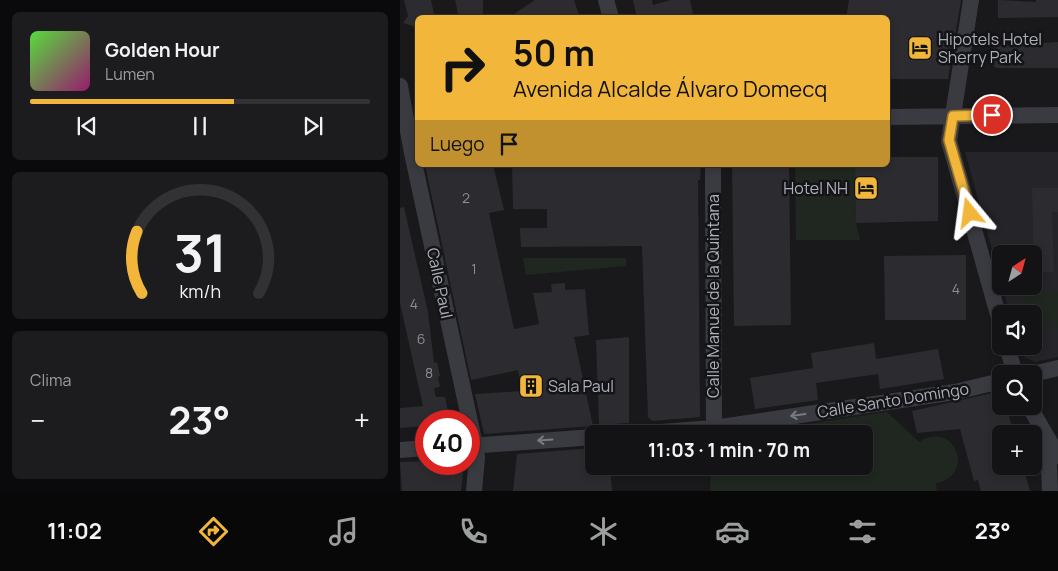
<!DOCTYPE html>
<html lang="es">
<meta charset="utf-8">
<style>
body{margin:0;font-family:Manrope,sans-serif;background:#1c1c1e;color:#f1f3f6;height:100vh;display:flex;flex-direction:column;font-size:19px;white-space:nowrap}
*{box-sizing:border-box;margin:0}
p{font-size:16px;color:#9d9ea0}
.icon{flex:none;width:28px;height:28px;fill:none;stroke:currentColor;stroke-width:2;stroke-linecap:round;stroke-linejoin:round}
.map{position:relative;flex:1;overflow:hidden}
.sheet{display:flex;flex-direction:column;gap:12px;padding:12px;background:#0a0a0c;width:400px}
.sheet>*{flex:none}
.guide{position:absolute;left:15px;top:15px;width:475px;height:152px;border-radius:8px;box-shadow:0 2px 8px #0003,0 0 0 1px #323234;background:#f2b63b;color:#111;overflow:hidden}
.needle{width:32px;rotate:36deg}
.tools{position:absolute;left:592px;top:245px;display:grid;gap:10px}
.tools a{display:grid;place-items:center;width:50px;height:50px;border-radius:8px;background:#131315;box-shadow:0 2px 8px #0003,0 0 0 1px #323234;font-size:25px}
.speed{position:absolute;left:15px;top:410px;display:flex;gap:10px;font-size:25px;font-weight:700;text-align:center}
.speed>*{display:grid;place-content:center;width:65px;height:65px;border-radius:50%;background:#131315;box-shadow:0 2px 8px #0003,0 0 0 1px #323234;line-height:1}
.speed .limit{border:8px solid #d22;background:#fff;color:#111}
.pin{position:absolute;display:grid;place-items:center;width:42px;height:42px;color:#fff;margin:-21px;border:2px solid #fff;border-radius:50%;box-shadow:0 1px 5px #0007}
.me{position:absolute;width:55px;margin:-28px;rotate:344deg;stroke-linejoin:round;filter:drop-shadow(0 0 4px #0008)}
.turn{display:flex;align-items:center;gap:18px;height:105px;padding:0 15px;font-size:22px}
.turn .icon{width:65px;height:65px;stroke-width:2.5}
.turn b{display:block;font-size:35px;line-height:42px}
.then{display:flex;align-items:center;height:48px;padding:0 15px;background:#0003;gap:10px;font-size:19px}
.big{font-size:38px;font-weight:700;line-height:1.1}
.sheet .card{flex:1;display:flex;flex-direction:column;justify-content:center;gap:8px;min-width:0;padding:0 18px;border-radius:8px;background:#1c1c1e}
.sheet .dial{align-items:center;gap:0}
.dial svg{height:130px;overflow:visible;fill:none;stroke:#323234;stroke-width:7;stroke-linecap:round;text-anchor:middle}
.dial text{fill:#f1f3f6;stroke:none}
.song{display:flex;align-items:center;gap:15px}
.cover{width:60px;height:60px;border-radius:8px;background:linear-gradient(135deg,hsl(110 70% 55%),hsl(320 70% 35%))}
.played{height:5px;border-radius:2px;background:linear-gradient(90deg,#f2b63b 60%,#323234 60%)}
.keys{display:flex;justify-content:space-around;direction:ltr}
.heat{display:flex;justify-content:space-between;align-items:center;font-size:28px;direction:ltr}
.trip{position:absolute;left:185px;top:425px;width:288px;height:50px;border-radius:8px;background:#131315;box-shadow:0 2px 8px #0003,0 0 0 1px #323234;font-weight:700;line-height:50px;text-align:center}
.tabs{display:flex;height:80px;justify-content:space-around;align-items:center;background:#080808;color:#9d9ea0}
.tabs .icon{width:35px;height:35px}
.tabs .selected{color:#f2b63b}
.tabs b{font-size:22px;color:#f1f3f6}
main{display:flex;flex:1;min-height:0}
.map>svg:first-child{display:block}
.built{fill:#252529}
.green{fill:#1f2720}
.building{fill:#2c2c30}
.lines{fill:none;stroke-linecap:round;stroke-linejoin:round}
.minor{stroke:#3a3b41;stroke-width:16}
.oneway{stroke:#797b84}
.route-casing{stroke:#9d7626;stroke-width:12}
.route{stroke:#f2b63b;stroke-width:9}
.labels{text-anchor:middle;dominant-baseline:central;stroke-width:5;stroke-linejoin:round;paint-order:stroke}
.number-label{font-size:14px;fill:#8b8e98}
.poi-label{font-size:16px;fill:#acb0bb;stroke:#141417;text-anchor:start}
.street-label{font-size:16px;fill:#acb0bb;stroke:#141417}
</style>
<main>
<section class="sheet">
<div class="card">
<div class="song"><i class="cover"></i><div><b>Golden Hour</b><p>Lumen</p></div></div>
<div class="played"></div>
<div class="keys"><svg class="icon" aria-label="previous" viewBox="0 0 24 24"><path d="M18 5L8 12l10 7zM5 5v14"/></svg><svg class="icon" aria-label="pause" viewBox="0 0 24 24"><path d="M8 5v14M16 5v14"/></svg><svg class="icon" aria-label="next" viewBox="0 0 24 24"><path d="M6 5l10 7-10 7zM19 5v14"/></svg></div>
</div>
<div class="card dial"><svg viewBox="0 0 100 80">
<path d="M14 69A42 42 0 1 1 86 69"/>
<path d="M14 69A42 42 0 0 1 11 31" stroke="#f2b63b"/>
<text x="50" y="56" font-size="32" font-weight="700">31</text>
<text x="50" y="72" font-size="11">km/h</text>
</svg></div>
<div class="card"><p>Clima</p>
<div class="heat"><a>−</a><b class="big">23°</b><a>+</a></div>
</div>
</section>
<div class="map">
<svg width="658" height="491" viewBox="0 0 658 491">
<rect width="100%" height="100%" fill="#19191c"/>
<path class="built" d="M565,152H658V357L635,362L621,355L619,346H634V314H610L602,286H634V254H601V282Z"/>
<path class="green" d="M395,165H455L456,223L460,240H396Z
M123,258H226V266L126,275Z
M624,291H658V328H634V314H624Z
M487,412L519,442C554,419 577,475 536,483L537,491H310L311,466H464V434H341Z"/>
<path class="building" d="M4,0H31L35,18H18V28L3,23L8,16Z
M55,0H83V18H59Z
M135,0H174L180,18H108Z
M233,0H252L253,5L271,0H290L294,18H237Z
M449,0H561L548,79H488V18H446Z
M598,0L636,2V0H658V17L598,18Z
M658,42V68H596L590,62V52L595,46Z
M488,157H538V221L456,223L455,165H488Z
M25,165H93L104,210L89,213L114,329L139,324L133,293L152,292L151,284L165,283V290L185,289L189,335L174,337L193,426L84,434L75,394L122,391L118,370L71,380Z
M112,165H301L300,180H298L300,417L252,421L248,417L242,246L121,247L120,228H147V209H113Z
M332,165H389L391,325L334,326Z
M632,188H658V212H652L654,272H634Z
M4,207L28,312L34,363L37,362L40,376L38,377L40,387L34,388L36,397H45L50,421H26V426L0,428V408L23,406L0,303V208Z
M566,255V320H485L484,256Z
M229,337V423L199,425L196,340Z
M474,343L476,359L538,349L544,379L480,389L478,374L416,383L418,400L355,409L350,378L413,368L411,353Z
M597,392L601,395V406H606L614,434H601V466H623L630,491H581L578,480L574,481L560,429L517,433L512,411Z
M194,448V466H210L212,491H113L117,454Z
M26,461V464H64L61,491H2L0,462Z"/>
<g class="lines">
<path class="minor" d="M206,0L211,18
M571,0L549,141L601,325
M0,86L12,153L75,445L77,457L74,491
M488,117L658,115
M313,165L314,428
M607,346L615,374
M633,374L658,368
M629,406L658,456
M235,434L314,428L555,392L601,381
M648,441L650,491
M69,446L194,437
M0,450L26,448"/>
</g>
<defs><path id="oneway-shaft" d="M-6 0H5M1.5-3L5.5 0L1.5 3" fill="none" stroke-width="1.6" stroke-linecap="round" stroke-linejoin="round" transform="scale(1.25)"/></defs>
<g class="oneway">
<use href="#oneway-shaft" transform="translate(398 415) rotate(172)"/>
<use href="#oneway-shaft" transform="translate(145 440) rotate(176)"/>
</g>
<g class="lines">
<defs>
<path id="route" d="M570,213L549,140L553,116L592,115"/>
</defs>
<use href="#route" class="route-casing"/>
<use href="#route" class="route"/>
</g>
<defs>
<symbol id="hotel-square" viewBox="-11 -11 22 22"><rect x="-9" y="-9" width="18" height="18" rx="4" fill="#f2b63b" stroke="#141417"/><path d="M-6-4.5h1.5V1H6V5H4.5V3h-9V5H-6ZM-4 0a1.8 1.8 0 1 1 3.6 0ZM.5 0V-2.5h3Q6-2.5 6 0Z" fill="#111"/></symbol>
<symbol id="building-square" viewBox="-11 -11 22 22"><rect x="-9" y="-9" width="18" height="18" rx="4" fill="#f2b63b" stroke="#141417"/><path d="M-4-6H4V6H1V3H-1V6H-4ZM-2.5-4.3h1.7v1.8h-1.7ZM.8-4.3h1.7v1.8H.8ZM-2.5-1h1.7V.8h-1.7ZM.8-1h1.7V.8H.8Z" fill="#111"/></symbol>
</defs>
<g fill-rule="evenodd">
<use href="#hotel-square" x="506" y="34" width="28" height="28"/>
<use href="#hotel-square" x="452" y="174" width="28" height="28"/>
<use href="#building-square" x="117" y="372" width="28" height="28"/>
</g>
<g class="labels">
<g class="number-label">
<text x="66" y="197">2</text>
<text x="74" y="268">1</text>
<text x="556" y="288">4</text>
<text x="14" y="303">4</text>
<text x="21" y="338">6</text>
<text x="29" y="372">8</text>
</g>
<g class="poi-label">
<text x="538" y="39">Hipotels Hotel<tspan x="538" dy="18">Sherry Park</tspan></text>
<text x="448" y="188" text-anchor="end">Hotel NH</text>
<text x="148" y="386">Sala Paul</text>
</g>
<g class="street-label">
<text transform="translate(40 283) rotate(78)">Calle Paul</text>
<text transform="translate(313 296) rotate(-90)">Calle Manuel de la Quintana</text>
<text transform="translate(493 400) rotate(-9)">Calle Santo Domingo</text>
</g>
</g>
</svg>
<div class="tools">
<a><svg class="needle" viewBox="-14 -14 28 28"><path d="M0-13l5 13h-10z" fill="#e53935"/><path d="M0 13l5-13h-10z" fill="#9d9ea0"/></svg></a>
<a><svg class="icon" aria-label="sound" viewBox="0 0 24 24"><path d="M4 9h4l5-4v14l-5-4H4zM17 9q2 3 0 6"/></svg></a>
<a><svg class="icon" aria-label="search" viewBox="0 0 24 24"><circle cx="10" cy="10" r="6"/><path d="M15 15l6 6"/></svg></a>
<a>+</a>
</div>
<div class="speed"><div class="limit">40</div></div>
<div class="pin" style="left:592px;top:115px;background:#d93025"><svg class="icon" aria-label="arrive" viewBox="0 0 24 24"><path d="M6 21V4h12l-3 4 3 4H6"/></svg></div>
<svg class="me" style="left:570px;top:213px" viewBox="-20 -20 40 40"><path d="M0-17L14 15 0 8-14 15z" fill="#f2b63b" stroke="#fff" stroke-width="4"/></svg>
<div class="trip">11:03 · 1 min · 70 m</div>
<div class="guide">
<div class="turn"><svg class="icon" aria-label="right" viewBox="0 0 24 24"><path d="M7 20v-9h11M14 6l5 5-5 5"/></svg><div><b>50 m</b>Avenida Alcalde Álvaro Domecq</div></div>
<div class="then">Luego<svg class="icon" aria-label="arrive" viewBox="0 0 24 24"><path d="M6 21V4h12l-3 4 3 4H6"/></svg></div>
</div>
</div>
</main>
<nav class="tabs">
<b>11:02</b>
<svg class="icon selected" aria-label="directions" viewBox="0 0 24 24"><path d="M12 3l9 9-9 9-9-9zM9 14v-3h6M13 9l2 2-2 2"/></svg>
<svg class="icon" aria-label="music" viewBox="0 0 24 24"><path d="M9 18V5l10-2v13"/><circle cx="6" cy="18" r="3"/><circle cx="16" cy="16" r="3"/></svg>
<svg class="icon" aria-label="phone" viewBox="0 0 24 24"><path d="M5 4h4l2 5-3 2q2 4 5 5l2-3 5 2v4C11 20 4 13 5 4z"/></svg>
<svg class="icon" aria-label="climate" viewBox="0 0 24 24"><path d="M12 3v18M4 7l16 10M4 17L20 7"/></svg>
<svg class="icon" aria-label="car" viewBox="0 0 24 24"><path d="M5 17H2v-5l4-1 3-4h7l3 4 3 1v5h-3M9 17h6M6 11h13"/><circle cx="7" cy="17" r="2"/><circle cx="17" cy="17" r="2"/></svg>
<svg class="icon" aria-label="filters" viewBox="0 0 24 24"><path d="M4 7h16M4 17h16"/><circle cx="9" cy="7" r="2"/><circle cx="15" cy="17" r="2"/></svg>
<b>23°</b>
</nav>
